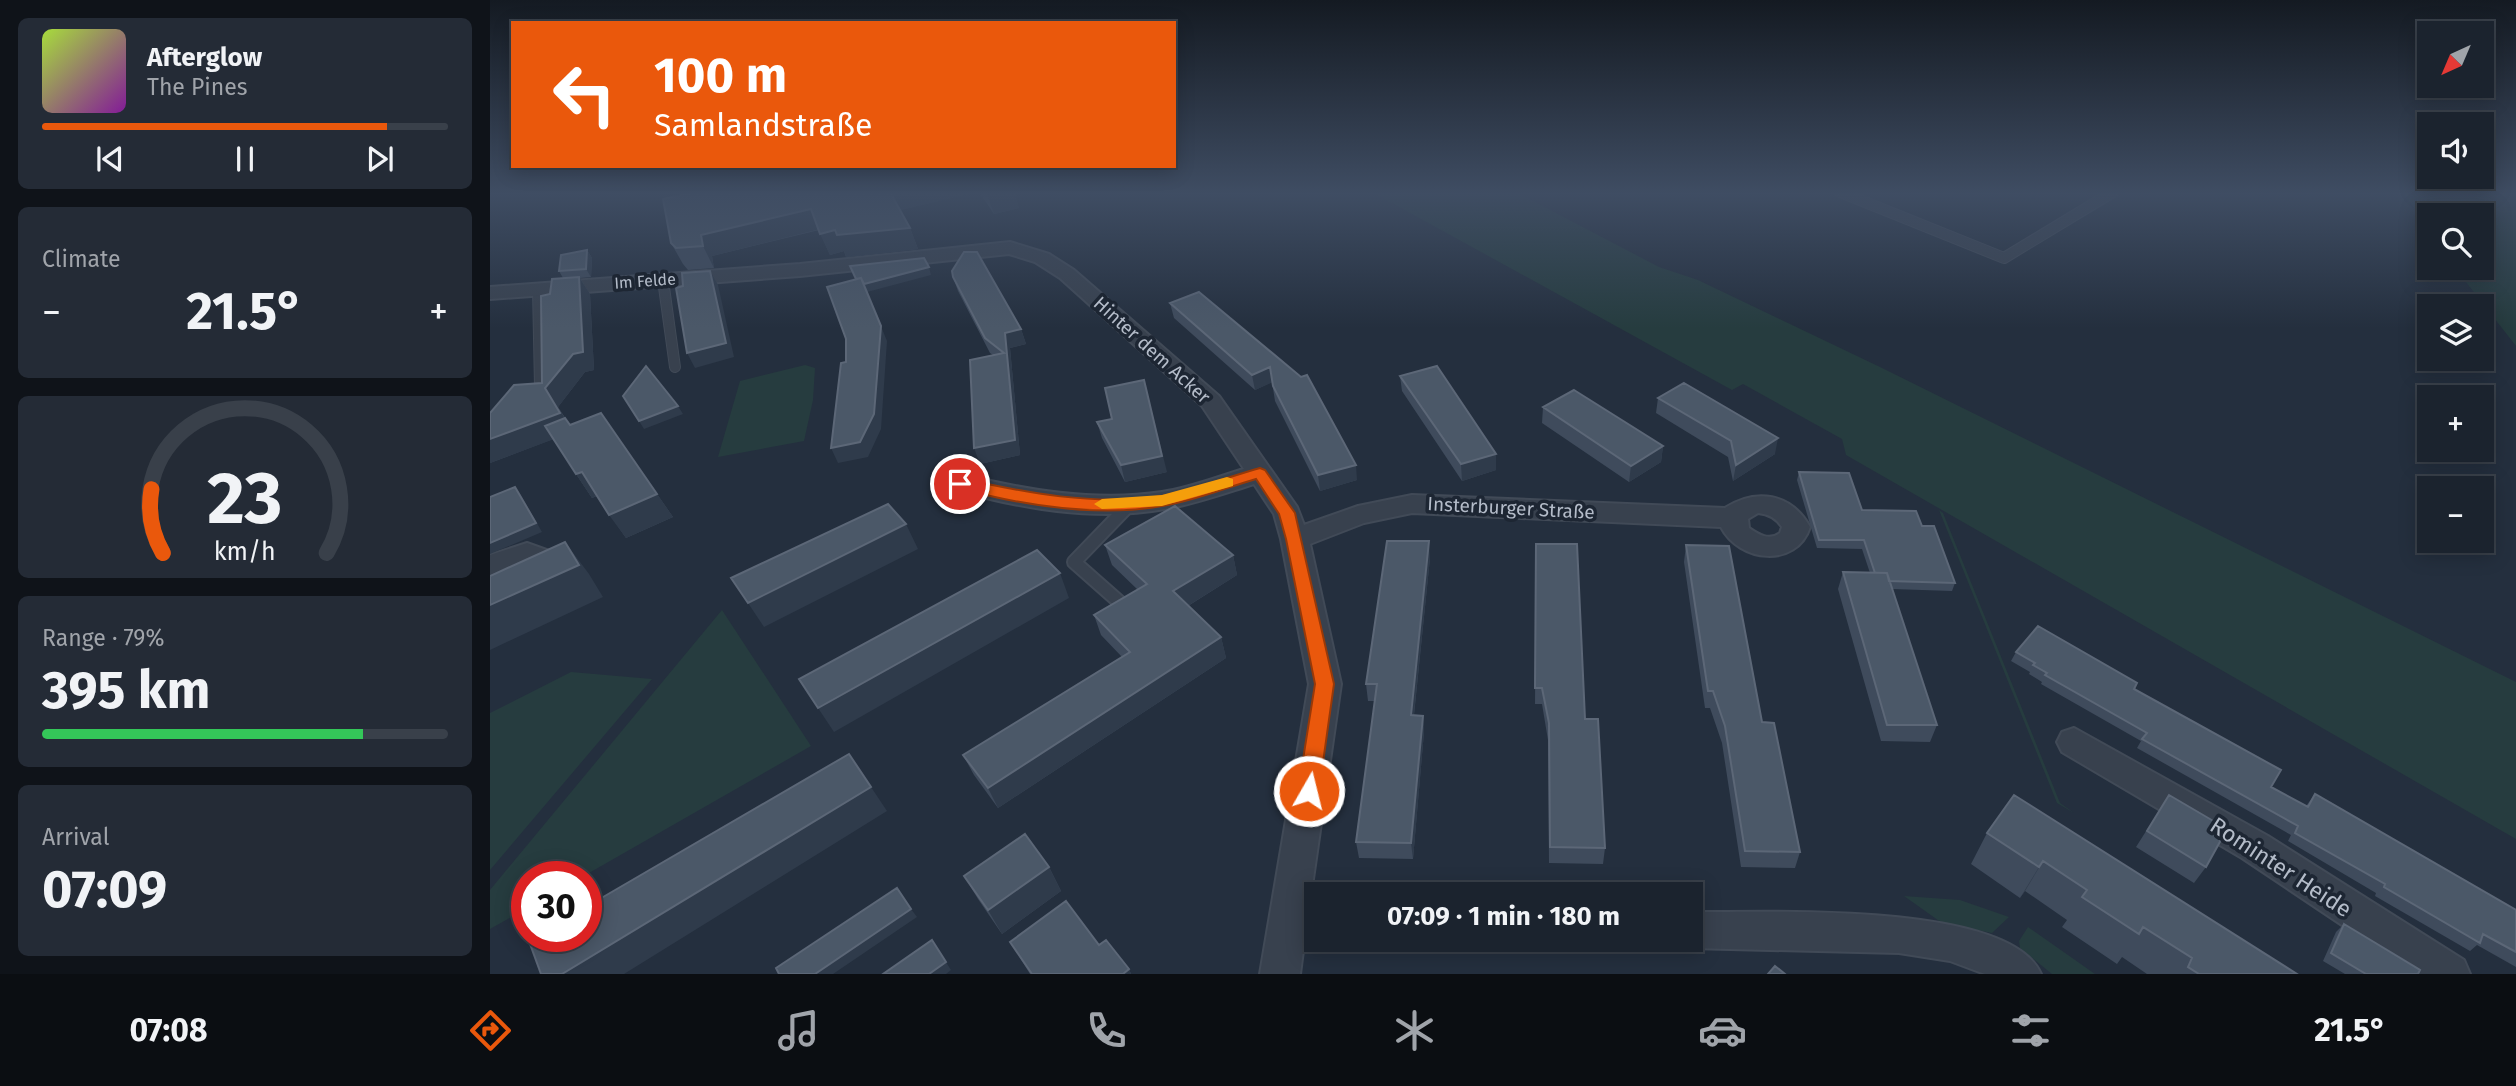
<!DOCTYPE html>
<meta charset="utf-8">
<style>
body{margin:0;font-family:"Fira Sans",sans-serif;background:#242b36;color:#f1f3f6;height:100vh;display:flex;flex-direction:column;font-size:26px;white-space:nowrap}
*{box-sizing:border-box;margin:0}
p{font-size:23px;color:#a0a4aa}
.icon{flex:none;width:38px;height:38px;fill:none;stroke:currentColor;stroke-width:2;stroke-linecap:round;stroke-linejoin:round}
.map{position:relative;flex:1;overflow:hidden}
.drawer{display:flex;flex-direction:column;gap:18px;padding:18px;background:#0f1319;width:490px}
.drawer>*{flex:none}
.guide{position:absolute;left:21px;top:21px;width:665px;height:147px;border-radius:0px;box-shadow:0 4px 18px #0003,0 0 0 2px #39404a;background:#ea580c;color:#fff;overflow:hidden}
.needle{width:46px;rotate:224deg}
.controls{position:absolute;left:1927px;top:21px;display:grid;gap:14px}
.controls a{display:grid;place-items:center;width:77px;height:77px;border-radius:0px;background:#1b232e;box-shadow:0 4px 18px #0003,0 0 0 2px #39404a;font-size:35px}
.speed{position:absolute;left:21px;top:861px;display:flex;gap:14px;font-size:35px;font-weight:700;text-align:center}
.speed>*{display:grid;place-content:center;width:91px;height:91px;border-radius:50%;background:#1b232e;box-shadow:0 4px 18px #0003,0 0 0 2px #39404a;line-height:1}
.speed .limit{border:10px solid #d22;background:#fff;color:#111}
.pin{position:absolute;display:grid;place-items:center;width:60px;height:60px;color:#fff;margin:-30px;border:4px solid #fff;border-radius:50%;box-shadow:0 2px 7px #0007}
.me{position:absolute;width:77px;margin:-38px;rotate:8deg;stroke-linejoin:round;filter:drop-shadow(0 0 5px #0008)}
.turn{display:flex;align-items:center;gap:24px;height:147px;padding:0 28px;font-size:32px}
.turn .icon{width:91px;height:91px;stroke-width:2.5}
.turn b{display:block;font-size:49px;line-height:60px}
.big{font-size:52px;font-weight:700;line-height:1.1}
.drawer .widget{flex:1;display:flex;flex-direction:column;justify-content:center;gap:10px;min-width:0;padding:0 24px;border-radius:10px;background:#242b36}
.drawer .dial{align-items:center;gap:0}
.dial svg{height:182px;overflow:visible;fill:none;stroke:#39404a;stroke-width:7;stroke-linecap:round;text-anchor:middle}
.dial text{fill:#f1f3f6;stroke:none}
.song{display:flex;align-items:center;gap:21px}
.cover{width:84px;height:84px;border-radius:10px;background:linear-gradient(135deg,hsl(80 70% 55%),hsl(290 70% 35%))}
.played{height:7px;border-radius:4px;background:linear-gradient(90deg,#ea580c 85%,#39404a 85%)}
.keys{display:flex;justify-content:space-around;direction:ltr}
.heat{display:flex;justify-content:space-between;align-items:center;font-size:38px;direction:ltr}
.charge{height:10px;border-radius:5px;background:linear-gradient(90deg,#34c759 79%,#39404a 0)}
.trip{position:absolute;left:814px;top:882px;width:399px;height:70px;border-radius:0px;background:#1b232e;box-shadow:0 4px 18px #0003,0 0 0 2px #39404a;font-weight:700;line-height:70px;text-align:center}
.dock{display:flex;height:112px;justify-content:space-around;align-items:center;background:#0b0e12;color:#a0a4aa}
.dock .icon{width:49px;height:49px}
.dock .current{color:#ea580c}
.dock b{font-size:32px;color:#f1f3f6}
main{display:flex;flex:1;min-height:0}
.map>svg:first-child{display:block}
.green{fill:#263c3f}
.lines{fill:none;stroke-linecap:round;stroke-linejoin:round}
.service-far1-casing{stroke:#414a57;stroke-width:12}
.service-casing{stroke:#414a57;stroke-width:16}
.minor-casing{stroke:#414a57;stroke-width:4}
.service-far1{stroke:#38414e;stroke-width:10}
.service{stroke:#38414e;stroke-width:12}
.minor{fill:#38414e;fill-rule:evenodd}
.wall{fill:#3f4b5c}
.shaded-wall{fill:#2f3b4b}
.building{fill:#4b5868;stroke:#5c6777;stroke-width:2}
.route{fill:#ea580c;stroke:#983908;stroke-width:2}
.slow{fill:#f59e0b}
.labels{text-anchor:middle;dominant-baseline:central;stroke-width:7;stroke-linejoin:round;paint-order:stroke}
.far-street-label{font-size:16px;fill:#b4bcc9;stroke:#1d2633}
.street-label{font-size:19px;fill:#b4bcc9;stroke:#1d2633}
.near-street-label{font-size:23px;fill:#b4bcc9;stroke:#1d2633}
</style>
<main>
<section class="drawer">
<div class="widget">
<div class="song"><i class="cover"></i><div><b>Afterglow</b><p>The Pines</p></div></div>
<div class="played"></div>
<div class="keys"><svg class="icon" aria-label="previous" viewBox="0 0 24 24"><path d="M18 5L8 12l10 7zM5 5v14"/></svg><svg class="icon" aria-label="pause" viewBox="0 0 24 24"><path d="M8 5v14M16 5v14"/></svg><svg class="icon" aria-label="next" viewBox="0 0 24 24"><path d="M6 5l10 7-10 7zM19 5v14"/></svg></div>
</div>
<div class="widget"><p>Climate</p>
<div class="heat"><a>−</a><b class="big">21.5°</b><a>+</a></div>
</div>
<div class="widget dial"><svg viewBox="0 0 100 80">
<path d="M14 69A42 42 0 1 1 86 69"/>
<path d="M14 69A42 42 0 0 1 9 41" stroke="#ea580c"/>
<text x="50" y="56" font-size="32" font-weight="700">23</text>
<text x="50" y="72" font-size="11">km/h</text>
</svg></div>
<div class="widget"><p>Range · 79%</p><b class="big">395 km</b><div class="charge"></div></div>
<div class="widget"><p>Arrival</p><b class="big">07:09</b></div>
</section>
<div class="map">
<svg width="2026" height="974" viewBox="0 0 2026 974">
<rect width="100%" height="100%" fill="#242f3e"/>
<path class="green" d="M882,192H1026L1169,267L1208,280L1390,367L2026,682V839L1356,455L1352,439L1253,384L1242,390Z
M1913,192H2026V346L1965,268H1992V215H1939V230Z
M315,365L325,368L323,400L314,441L228,457L250,381Z
M1449,510L1453,513L1570,803L1584,813L1567,803Z
M232,610L321,746L92,877H37V908L0,929V890Z
M81,672L162,679L0,870V713Z
M868,884L1030,887V894H857Z
M1047,888L1174,891L1172,894H1047Z
M1414,896L1470,900L1519,917L1502,933L1452,923Z
M1538,927L1605,974H1562L1530,948L1529,941Z"/>
<g class="lines">
<defs>
<path id="service-far1" d="M1350,192L1514,258L1623,192
M173,280L185,367
M48,290L50,387"/>
<path id="service" d="M635,607L584,562L641,503"/>
<path id="minor" d="M520,242L559,254L584,270L729,396L807,507L814,525L868,506L922,495L1235,508C1266,488 1301,493 1320,527C1306,569 1249,562 1231,527L922,513L874,523L820,544L851,684L819,907H826V940H835L814,943L810,974H770L819,684L791,539L784,514L764,484C735,493 705,504 675,509C604,522 529,508 461,489L457,483L461,477L470,474C536,490 604,502 672,492C700,488 727,477 754,469L712,406L570,278L545,262L519,254L310,276L0,299V287L310,264ZM1268,513C1279,514 1286,518 1292,527L1290,533C1279,541 1269,535 1259,528L1258,519Z
M37,543L62,552L66,565C51,591 29,600 0,604V582L20,578L38,564L0,576V555Z
M1584,728L1778,836L1974,960L1980,974H1925L1752,858L1572,752L1567,742L1572,732Z
M1200,912C1272,913 1519,900 1551,974H1495L1460,961L1409,953L1200,948L1185,940H1200Z"/>
</defs>
<use href="#service-far1" class="service-far1-casing"/>
<use href="#service" class="service-casing"/>
<use href="#minor" class="minor-casing"/>
<use href="#service-far1" class="service-far1"/>
<use href="#service" class="service"/>
<use href="#minor" class="minor"/>
</g>
<path class="wall" d="M486,192L410,210L420,228L428,249L356,257L354,251L340,255L329,230L222,256L224,268L198,270L193,264L181,243Z
M489,192H524L529,208L504,214Z
M97,250L102,258L101,277L90,278L100,294L104,370L95,372L68,407L80,425L167,494L183,517L136,538L107,496L102,498L86,474L63,439L0,463L52,383L60,294L73,278L69,271Z
M463,277L531,329L536,344L520,348L530,455L490,464L503,355L500,353L468,291Z
M709,292L867,480L830,491L785,401L782,382L765,390L684,318L680,303Z
M910,376L1006,470L972,481L912,391Z
M1168,398L1285,454L1243,481L1238,457L1166,413Z
M1053,407L1173,446L1171,462L1139,482L1052,423Z
M622,419L677,472L635,482L612,438L607,422Z
M1309,472L1372,510L1432,526L1465,583L1462,591L1402,589L1447,725L1440,742L1391,741L1348,589L1353,572L1380,573L1372,549L1327,548L1307,480Z
M1046,544L1095,719L1115,848L1113,864L1059,863L1058,740L1052,704H1045Z
M615,545L743,555L747,575L698,606L731,637L736,658L508,808L484,775L473,755L632,657L611,635L604,615L648,590L622,565Z
M1196,545L1272,722L1310,852L1305,868L1251,867L1232,743L1220,708H1215L1194,562Z
M940,558L924,715L933,716L934,732L923,859L869,858L866,842L885,701H878L876,684Z
M1526,652L1644,689L1781,787L1816,806L1825,794L2026,910V967L1987,945L1980,951L1885,896L1886,893L1798,841L1801,835L1647,748L1651,741L1551,684L1552,682L1539,674L1540,672L1521,661Z
M1679,795L1716,867L1704,883L1646,847Z
M1497,833L1807,974H1657L1632,957L1627,964L1572,927L1577,920L1535,891L1530,898L1481,864Z
M559,867L571,891L512,934L488,899L474,876Z
M1854,924L1928,974H1855L1833,961L1846,932Z
M520,942L609,945L639,969L641,974H540Z"/>
<path class="shaded-wall" d="M400,192H486L407,211Z
M504,192H524L529,208L504,214L497,194Z
M321,209L330,229L222,256L224,268L213,246L211,235Z
M420,228L428,249L356,257L354,251L340,255L330,234L345,230Z
M97,250L102,258L101,277L96,269Z
M439,267L441,275L377,292L397,341L391,429L378,457L348,463L341,448L374,284Z
M220,271L228,285L244,357L205,368L197,353Z
M89,277L100,294L104,370L95,372L68,407L83,432L0,463V439L55,388Z
M531,329L536,344L520,348L530,455L490,464L484,448L525,440L515,333Z
M780,367L783,382L765,390L762,375Z
M654,380L677,472L635,482L631,465Z
M188,406L193,414L154,429L149,421Z
M1288,438L1285,454L1243,481L1246,465Z
M1173,446L1171,462L1139,482L1141,466Z
M1006,454V470L972,481L971,464Z
M866,465L867,480L830,491L828,475Z
M92,472L108,495L102,498L86,474Z
M25,487L31,495L52,532L0,554V543Z
M167,494L183,517L136,538L119,515Z
M416,524L428,549L274,627L258,603Z
M939,541L940,558L922,732L921,715Z
M75,542L99,574L113,597L0,650V605Z
M743,555L747,575L688,612L683,591Z
M570,573L579,598L344,732L328,708Z
M731,637L736,658L508,808L498,788Z
M933,716L934,732L923,859L921,843Z
M381,787L397,811L134,974H72Z
M1553,861L1535,891L1530,898L1549,867Z
M559,867L571,891L512,934L498,910Z
M421,909L427,917L343,974H325Z
M447,948L461,970L456,974H439Z
M639,969L641,974H633Z"/>
<path class="building" d="M207,192H400L420,228L347,235L345,230L330,234L321,209L211,235L213,246L186,248L181,243L173,199Z
M97,250L96,269L69,271L71,255Z
M474,252H487L531,329L515,333L525,440L484,448L480,360L514,353L495,338L463,277L462,271Z
M434,258L439,267L374,284L371,278L366,279L360,266Z
M220,271L236,343L197,353L186,288L193,286L192,273Z
M89,277L93,352L83,354L55,388L70,413L0,439V413L24,385L52,383L51,296L60,294L62,279Z
M371,278L391,326L384,414L370,442L341,448L351,363L356,362V339L337,287Z
M709,292L811,377L817,375L866,465L828,475L783,386L780,367L762,375L680,303Z
M156,366L188,406L149,421L133,396Z
M947,366L1006,454L971,464L910,376Z
M654,380L672,456L631,465L607,422L622,419L615,388Z
M1194,383L1288,438L1246,465L1241,441L1168,398Z
M1084,390L1173,446L1141,466L1053,407Z
M111,413L167,494L119,515L92,472L86,474L55,426L75,418L80,425Z
M1309,472L1359,473L1372,510L1426,511L1432,526H1444L1465,583L1399,581L1397,573H1385L1374,540H1329Z
M25,487L46,523L0,543V497Z
M398,504L416,524L258,603L241,578Z
M685,506L743,555L683,591L731,637L498,788L473,755L640,652L604,615L657,584L615,545Z
M897,541H939L921,715L933,716L921,843L866,842L887,684H876Z
M75,542L89,565L0,605V576Z
M1046,544H1087L1095,719H1108L1115,848L1060,847L1059,723L1052,688H1045Z
M1196,545L1239,546L1272,722L1284,723L1310,852L1255,851L1235,726L1223,691H1218Z
M547,550L570,573L328,708L309,679Z
M1353,572L1397,573L1447,725H1397Z
M1548,626L1647,683L1644,689L1791,770L1781,787L1818,807L1825,794L2026,910V952L1993,934L1990,943L1894,887L1895,884L1805,833L1808,826L1652,739L1657,733L1555,675L1557,673L1543,665L1545,663L1526,652Z
M359,754L381,787L72,974H51L39,941L46,936H96V907Z
M1524,795L1807,974H1709L1698,967L1702,958L1653,927L1649,934L1592,897L1597,890L1553,861L1549,867L1497,833Z
M1679,795L1737,829L1716,867L1657,831Z
M535,834L559,867L498,910L474,876Z
M407,888L421,909L325,974H289L286,968Z
M576,901L609,945L616,940L639,969L633,974H542L520,942Z
M1854,924L1930,970L1928,974H1876L1841,953Z
M442,940L456,962L439,974H393Z
M1285,966L1295,974H1278Z"/>
<linearGradient id="sky" x2="0" y2="1"><stop stop-color="#141a22"/><stop offset="0.59" stop-color="#3f4d63"/><stop offset="1" stop-color="#3f4d63" stop-opacity="0"/></linearGradient>
<rect width="2026" height="328" fill="url(#sky)"/>
<path class="route" d="M770,468L775,470L805,513L844,684L829,791L826,797L819,800L811,797L808,791L825,684L796,539L789,514L766,479C735,488 704,501 672,506C604,518 530,505 464,487L462,484L470,478C536,493 604,506 672,496C704,490 738,477 770,468Z"/>
<path class="slow" d="M737,477L743,479V486L672,506L612,509L604,504L612,499L672,495Z"/>
<g class="labels">
<g class="far-street-label">
<text transform="translate(155 281) rotate(-4)">Im Felde</text>
</g>
<g class="street-label">
<text transform="translate(662 350) rotate(42)">Hinter dem Acker</text>
<text transform="translate(1021 508) rotate(3)">Insterburger Straße</text>
</g>
<g class="near-street-label">
<text transform="translate(1791 867) rotate(33)">Rominter Heide</text>
</g>
</g>
</svg>
<div class="controls">
<a><svg class="needle" viewBox="-14 -14 28 28"><path d="M0-13l5 13h-10z" fill="#e53935"/><path d="M0 13l5-13h-10z" fill="#a0a4aa"/></svg></a>
<a><svg class="icon" aria-label="sound" viewBox="0 0 24 24"><path d="M4 9h4l5-4v14l-5-4H4zM17 9q2 3 0 6"/></svg></a>
<a><svg class="icon" aria-label="search" viewBox="0 0 24 24"><circle cx="10" cy="10" r="6"/><path d="M15 15l6 6"/></svg></a>
<a><svg class="icon" aria-label="layers" viewBox="0 0 24 24"><path d="M12 4l9 5-9 5-9-5zM3 14l9 5 9-5"/></svg></a>
<a>+</a>
<a>−</a>
</div>
<div class="speed"><div class="limit">30</div></div>
<div class="pin" style="left:470px;top:484px;background:#d93025"><svg class="icon" aria-label="arrive" viewBox="0 0 24 24"><path d="M6 21V4h12l-3 4 3 4H6"/></svg></div>
<svg class="me" style="left:819px;top:791px" viewBox="-20 -20 40 40"><circle r="17" fill="#ea580c" stroke="#fff" stroke-width="3"/><path d="M0-11L8 9 0 5-8 9z" fill="#fff"/></svg>
<div class="trip">07:09 · 1 min · 180 m</div>
<div class="guide">
<div class="turn"><svg class="icon" aria-label="left" viewBox="0 0 24 24"><path d="M17 20v-9H6M10 6l-5 5 5 5"/></svg><div><b>100 m</b>Samlandstraße</div></div>
</div>
</div>
</main>
<nav class="dock">
<b>07:08</b>
<svg class="icon current" aria-label="directions" viewBox="0 0 24 24"><path d="M12 3l9 9-9 9-9-9zM9 14v-3h6M13 9l2 2-2 2"/></svg>
<svg class="icon" aria-label="music" viewBox="0 0 24 24"><path d="M9 18V5l10-2v13"/><circle cx="6" cy="18" r="3"/><circle cx="16" cy="16" r="3"/></svg>
<svg class="icon" aria-label="phone" viewBox="0 0 24 24"><path d="M5 4h4l2 5-3 2q2 4 5 5l2-3 5 2v4C11 20 4 13 5 4z"/></svg>
<svg class="icon" aria-label="climate" viewBox="0 0 24 24"><path d="M12 3v18M4 7l16 10M4 17L20 7"/></svg>
<svg class="icon" aria-label="car" viewBox="0 0 24 24"><path d="M5 17H2v-5l4-1 3-4h7l3 4 3 1v5h-3M9 17h6M6 11h13"/><circle cx="7" cy="17" r="2"/><circle cx="17" cy="17" r="2"/></svg>
<svg class="icon" aria-label="filters" viewBox="0 0 24 24"><path d="M4 7h16M4 17h16"/><circle cx="9" cy="7" r="2"/><circle cx="15" cy="17" r="2"/></svg>
<b>21.5°</b>
</nav>
